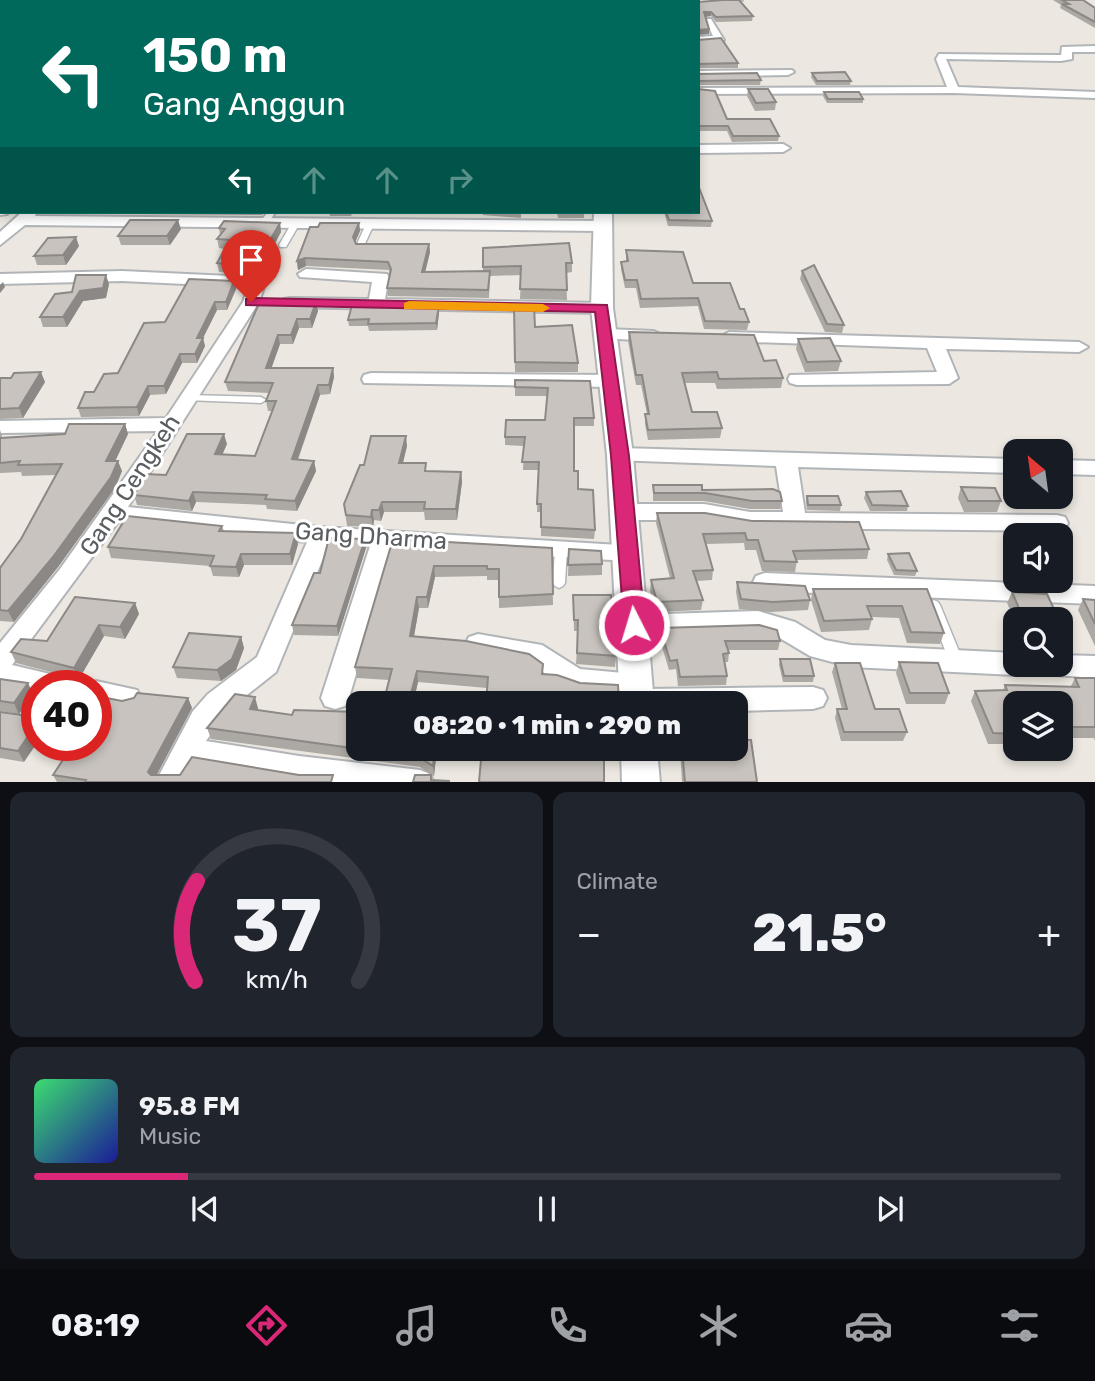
<!DOCTYPE html>
<meta charset="utf-8">
<style>
body{margin:0;font-family:Rubik,sans-serif;background:#20242c;color:#f1f3f6;height:100vh;display:flex;flex-direction:column;font-size:26px;white-space:nowrap}
*{box-sizing:border-box;margin:0}
p{font-size:23px;color:#9ea1a6}
.icon{flex:none;width:38px;height:38px;fill:none;stroke:currentColor;stroke-width:2;stroke-linecap:round;stroke-linejoin:round}
.map{position:relative;height:782px;overflow:hidden}
.details{display:flex;flex-direction:column;gap:10px;padding:10px;background:#0d0f14;flex:1}
.details>*{flex:none}
.guide{position:absolute;left:0px;top:0px;width:700px;height:214px;box-shadow:0 4px 10px #0003;background:#00695c;color:#fff;overflow:hidden}
.needle{width:46px;rotate:331deg}
.fabs{position:absolute;left:1003px;top:439px;display:grid;gap:14px}
.fabs a{display:grid;place-items:center;width:70px;height:70px;border-radius:14px;background:#171b24;box-shadow:0 4px 10px #0003;font-size:35px}
.speed{position:absolute;left:21px;top:670px;display:flex;gap:14px;font-size:35px;font-weight:700;text-align:center}
.speed>*{display:grid;place-content:center;width:91px;height:91px;border-radius:50%;background:#171b24;box-shadow:0 4px 10px #0003;line-height:1}
.speed .limit{border:10px solid #d22;background:#fff;color:#111}
.pin{position:absolute;display:grid;place-items:center;width:60px;height:60px;color:#fff;margin:-72px -30px;border-radius:50% 50% 50% 0;rotate:-45deg;box-shadow:0 0 7px #0007}
.pin .icon{rotate:45deg}
.me{position:absolute;width:77px;margin:-38px;rotate:355deg;stroke-linejoin:round;filter:drop-shadow(0 0 5px #0008)}
.turn{display:flex;align-items:center;gap:24px;height:147px;padding:0 28px;font-size:32px}
.turn .icon{width:91px;height:91px;stroke-width:2.5}
.turn b{display:block;font-size:49px;line-height:60px}
.lanes{display:flex;align-items:center;height:66px;padding:0 28px;background:#0003;justify-content:center;gap:35px;direction:ltr}
.lanes .off{opacity:.35}
.big{font-size:52px;font-weight:800;line-height:1.1}
.details .card{flex:1;display:flex;flex-direction:column;justify-content:center;gap:10px;min-width:0;padding:0 24px;border-radius:14px;background:#20242c}
.details .dial{align-items:center;gap:0}
.dial svg{height:182px;overflow:visible;fill:none;stroke:#363941;stroke-width:7;stroke-linecap:round;text-anchor:middle}
.dial text{fill:#f1f3f6;stroke:none}
.song{display:flex;align-items:center;gap:21px}
.cover{width:84px;height:84px;border-radius:10px;background:linear-gradient(135deg,hsl(140 70% 55%),hsl(240 70% 35%))}
.played{height:7px;border-radius:4px;background:linear-gradient(90deg,#db2777 15%,#363941 15%)}
.keys{display:flex;justify-content:space-around;direction:ltr}
.heat{display:flex;justify-content:space-between;align-items:center;font-size:38px;direction:ltr}
.details .tiles{flex:1;display:grid;gap:10px;grid-template-columns:1fr 1fr}
.card:last-child{grid-column:span 2}
.trip{position:absolute;left:346px;top:691px;width:402px;height:70px;border-radius:14px;background:#171b24;box-shadow:0 4px 10px #0003;font-weight:800;line-height:70px;text-align:center}
.tab-bar{display:flex;height:112px;justify-content:space-around;align-items:center;background:#090b0e;color:#9ea1a6}
.tab-bar .icon{width:49px;height:49px}
.tab-bar .on{color:#db2777}
.tab-bar b{font-size:32px;color:#f1f3f6}
.map>svg:first-child{display:block}
.lines{fill:none;stroke-linecap:round;stroke-linejoin:round}
.service-casing{stroke:#b2b5b8;stroke-width:3}
.minor-casing{stroke:#b2b5b8;stroke-width:4}
.tertiary-casing{stroke:#b2b5b8;stroke-width:4}
.service{fill:#fff;fill-rule:evenodd}
.minor{fill:#fff;fill-rule:evenodd}
.tertiary{fill:#fff;fill-rule:evenodd}
.wall{fill:#aca8a3}
.shaded-wall{fill:#8c8885}
.building{fill:#c8c3be;stroke:#8c8885;stroke-width:2}
.route{fill:#db2777;stroke:#8e194d;stroke-width:2}
.slow{fill:#f59e0b}
.labels{text-anchor:middle;dominant-baseline:central;stroke-width:6;stroke-linejoin:round;paint-order:stroke}
.street-label{font-size:24px;fill:#5a5e61;stroke:#fff}
</style>
<div class="map">
<svg width="1095" height="783" viewBox="0 0 1095 783">
<rect width="100%" height="100%" fill="#ece8e1"/>
<g class="lines">
<defs>
<path id="service" d="M268,212H276L266,225H260L259,223Z
M293,221H299L300,223L286,247H280L279,245Z
M367,222H370L374,224L363,248H357L356,246Z
M188,395L261,397L266,400L261,403L185,400L183,398L185,396Z
M561,544L565,545L567,548L565,583L563,586L559,588L555,586L553,583L555,548L557,545Z
M934,600L938,602L940,605L963,661L961,665L956,666L951,665L949,661L928,605L930,602Z"/>
<path id="minor" d="M681,0H742L698,4V2Z
M705,19H711L724,40L698,43V37L713,36Z
M1095,46V52H1072V59L1061,61L946,59L958,87L1095,92V98L954,93L698,94V88L947,87L936,59L939,54L1061,55L1062,47Z
M792,70L794,72L788,75L698,77V71Z
M698,145L783,144L790,148L783,152L698,153Z
M0,207L2,212H9L7,214L0,215Z
M22,212H37L35,216L602,221L610,226L602,231L25,225L0,245V232Z
M306,269L387,274L389,277L385,299L602,303L611,308L602,313L284,307L282,303L284,299L290,298L369,299L372,282L300,277L298,274Z
M122,271L252,277L258,279L264,287L259,302L128,507L321,527L636,546L640,552L636,558L628,561L393,547L349,698L345,706L335,709L325,706L321,698L370,546L329,544L276,672L228,710L206,741L299,756L420,770L430,774L434,783H302L194,764L184,783H155L193,711L208,694L257,657L307,542L118,522L12,665L67,678L71,686H37V692L0,684V643L60,569L158,431L0,433V421L166,418L243,302L248,287L122,281L0,284V274Z
M606,329L654,331L663,336L654,341L600,338L597,334Z
M729,332L1079,342L1088,347L1079,352L946,349L958,378L949,384L797,385L790,383L788,379L790,375L937,372L927,348L723,341L720,337Z
M371,373L611,375L620,381L611,387L364,383L362,379L364,375Z
M620,448L1015,459V473L798,467L805,513L1057,515L1065,517L1068,523L1065,529L1057,531L750,528L704,520H625L617,518L614,512L617,506L625,504H704L750,512H783L776,466L613,460L610,455L613,450Z
M1060,460L1095,461V475L1060,474Z
M765,573L1095,586V604L765,591L756,588L753,582L756,576Z
M758,611L795,622L825,640L851,645L1015,653V665H1060V655L1095,656V678L1031,673L1027,666L1024,672L1015,675L851,667L810,656L778,637L758,631L634,635L625,632L621,625L625,618L634,615Z
M478,634L542,645L580,669L645,675L649,683L646,689L813,687L823,690L827,698L823,706L813,709L737,711V704H625L627,694L580,691L559,684L530,662L469,651L465,644L469,637Z
M96,681L137,690L141,698L137,706L127,709L96,703V686H85Z"/>
<path id="tertiary" d="M594,212H612L613,308L633,455L654,704H620L607,455L591,308Z
M621,749H657L660,783H622Z"/>
</defs>
<use href="#service" class="service-casing"/>
<use href="#minor" class="minor-casing"/>
<use href="#tertiary" class="tertiary-casing"/>
<use href="#service" class="service"/>
<use href="#minor" class="minor"/>
<use href="#tertiary" class="tertiary"/>
</g>
<path class="wall" d="M1053,0H1083L1095,8V28L1060,8L1061,5Z
M698,2L753,16L752,21L716,22L711,16L705,17L709,34Z
M698,40L738,63V68H698Z
M812,73L851,81L850,85H816L811,77Z
M698,74L761,80L760,85H698Z
M698,89L727,119L779,136L778,141L732,142L727,131H698Z
M748,89L776,102L775,110L755,111L747,96Z
M824,92L863,99V103H827L823,96Z
M105,212H265L262,215L105,214Z
M329,212H353L351,216H330Z
M483,212H521V218L483,215Z
M557,212H584V218H558Z
M664,212H698L712,221L711,227L668,226Z
M280,223L281,232L260,271H248L246,274L219,272L217,263L225,249L219,248L217,239L220,235L219,228Z
M359,223L360,231L355,242L356,244H429L430,252L425,272L483,271V267L572,263V272L566,273L567,300L520,299L521,275L490,276L489,298L388,296L387,288L390,273L389,270L306,266L298,270L297,261L318,227Z
M181,229L170,245H121L118,236Z
M79,246L66,265H37L34,256Z
M626,250L693,283L740,309L749,322L747,330L704,329L698,306L640,308L636,288H625L621,269V262H626Z
M802,271L844,325L842,333L825,332L800,279Z
M109,284L106,298L83,301L67,327H43L40,317L72,292Z
M236,289L227,310H217L203,338L205,346L197,363H182L166,394L150,395L139,416L81,417L78,408L94,392L118,373L165,322Z
M316,302L318,311L312,328H299L293,344H280L271,368H333L334,377L330,394L320,395L298,460L314,461L316,471L297,511L267,509L266,505L196,502L192,511L137,505L134,495L166,475L227,444L222,455L255,456L272,411H268L266,401L269,393L228,391L225,382Z
M514,305L535,327L578,363V372H515Z
M439,306V313L437,330L369,331L368,326H349L348,320Z
M629,332L764,361L783,378L781,388L717,389L715,383H684L692,412L722,428L720,438L648,440L645,424V414H647L641,385H636L628,341Z
M798,339L841,361L838,371L805,372L796,349Z
M0,378L45,382L23,418L0,419Z
M515,380L590,381L594,418V426H574V471L578,489L595,530L594,539L541,536V512H537L538,470H523L524,446L505,445V437L545,420L547,396H515Z
M125,424L128,434L115,461L122,471L115,488L58,567L14,622L0,621V568L21,539L56,475L22,476L21,472L0,473V430L2,436L1,438L65,434Z
M407,446L403,463L427,471L461,472L462,482L457,520H425L424,512H384L381,521L374,520L373,527L347,526L344,504L364,465Z
M653,485L702,490L782,501L780,509H750L704,501H653Z
M961,487L1001,501L997,512H964L958,498Z
M866,492L908,506L907,511H870L864,498Z
M807,496L841,505L840,511L807,510L806,501Z
M657,513L869,549L867,559L797,560L795,572L762,571L756,550H745L744,543L706,544L713,570L712,580L696,581L703,600L701,610L656,612L650,591L651,580L670,578L656,523Z
M222,526L224,531L298,544L292,565H244L239,577L213,576L210,566L111,558L108,547Z
M393,539L552,548L553,605L499,608V580H487V576L435,577L428,608H419L414,636L543,664V674L487,688L418,682L413,704H383L389,680L357,678L355,667Z
M366,548L338,636L294,635L292,625Z
M569,549L602,564V575L568,576Z
M888,554L917,571L915,576L894,575L887,560Z
M737,582L810,600L808,610L771,612L739,609L736,592Z
M813,589H927L944,633L940,644L907,643L899,618L871,617L872,619L869,630L821,632L811,600Z
M1012,592L1059,620H1015V621L1007,603Z
M573,595L616,656L615,667L576,664L578,631H574Z
M1083,599L1095,600V646L1078,610Z
M135,603L139,614L125,639L104,636L79,679L16,663L11,652L47,641Z
M1060,622L1069,641L1064,652H1060Z
M660,628L780,641L778,650H728L729,653L728,662H725L727,676L726,685L678,686L676,669L669,670L659,637Z
M241,637L244,648L236,670L221,681L177,678L173,667Z
M780,659L814,676L813,682H783L779,665Z
M899,662L949,693L945,704H906L896,673Z
M835,663L875,709L907,732L903,741H841L835,718L837,709H842L832,672Z
M1075,678H1095V741L1094,738H1060V704H1015V739L1012,744H988L971,701L975,691L1003,690L1005,685L1071,686Z
M0,679L28,683L33,694L19,714L0,711Z
M188,698L192,708L156,775L335,782H57L53,775L122,701Z
M258,708V710L292,715L359,749H437L434,776L431,775L432,780L413,782L431,775L420,767L211,739L207,728Z
M0,712L24,762L0,758Z
M739,740L757,782H682L680,749Z"/>
<path class="shaded-wall" d="M704,12H711V16L703,17Z
M709,29V34L698,35V30Z
M178,220L181,229L170,245L167,236Z
M280,223L281,232L260,271L258,261Z
M359,223L360,231L354,245L353,237Z
M76,237L79,246L66,265L63,255Z
M429,244L430,252L423,281L422,272Z
M305,258L306,266L298,270L297,261Z
M246,262L248,271L246,274L244,265Z
M106,275L109,284L106,298L83,301L67,327L63,317L80,291Z
M234,281L236,289L227,310L226,302Z
M3,282L5,287L0,293V285Z
M215,302L217,310L199,346L197,338Z
M316,302L318,311L312,328L310,319Z
M439,306V313L437,330L436,323Z
M297,319L299,328L293,344L291,335Z
M278,335L280,344L268,378L266,368Z
M203,338L205,346L197,363L195,354Z
M180,354L182,363L166,394L164,386Z
M333,368L334,377L330,394L329,385Z
M41,372L45,382L23,418L19,408Z
M318,385L320,395L294,469L292,459Z
M148,386L150,395L139,416L137,407Z
M125,424L128,434L110,472L106,461Z
M224,434L227,444L218,464L215,454Z
M406,436L407,446L400,474L399,463Z
M118,461L122,471L115,488L58,567L14,622L8,611Z
M314,461L316,471L297,511L295,501Z
M461,472L462,482L457,520L456,509Z
M193,492L196,502L192,511L189,501Z
M382,502L384,512L381,521L379,510Z
M372,510L374,520L373,527L371,517Z
M296,533L298,544L292,565L290,554Z
M365,539L366,548L338,636L337,626Z
M241,554L244,565L239,577L236,567Z
M434,566L435,577L428,608L427,597Z
M417,597L419,608L412,647L410,636Z
M135,603L139,614L125,639L120,627Z
M99,625L104,636L79,679L74,668Z
M241,637L244,648L236,670L221,681L217,670Z
M417,671L418,682L413,704H408Z
M28,683L33,694L19,714L14,703Z
M255,697L258,708L253,719L250,709Z
M188,698L192,708L153,782L148,772Z
M37,723V743L24,762L18,751Z
M435,749H437L434,776L433,766Z"/>
<path class="building" d="M0,0H423V2H2V13L1,10L0,11Z
M460,0H690L697,2H557V1L460,2Z
M723,0H739L753,16L716,17L711,12H704L709,29L698,30V2Z
M1062,0H1083L1095,8V22L1062,4H1069Z
M2,19V54H0V21Z
M721,38L738,63L698,64V40Z
M845,72L851,81H817L812,73Z
M757,73L761,80L698,81V74Z
M0,88H2V119H0Z
M698,89L715,91L727,119H770L779,136H733L728,126H698Z
M748,89H768L776,102L756,103Z
M824,92H859L863,99H828Z
M0,126H2V141H0Z
M698,185L712,221L669,220L666,212H698Z
M130,220H178L167,236H118Z
M224,221L280,223L258,261L246,262L244,265L217,263L230,240L217,239L225,229L219,228Z
M320,223H359L353,237L356,244H429L422,272L490,271L488,290L387,288L391,269L388,262L305,258L297,261L310,227H318Z
M76,237L63,255L34,256L48,238Z
M569,243L572,263H566L567,290L520,289L521,266L483,267V248Z
M626,250L683,252L693,283H730L740,309H744L749,322L705,321L698,298L641,299L637,280H625L621,262L628,261Z
M814,265L844,325L827,324L802,271Z
M76,275H106L103,288L80,291L63,317H40L55,294L72,292Z
M189,279L234,281L226,302H215L197,338H203L195,354H180L164,386H148L137,407L78,408L85,392H94L104,374L118,373L144,323L165,322Z
M260,301L316,302L310,319H297L291,335H278L266,368H333L329,385H318L292,459L314,461L295,501L265,499L267,495L193,492L189,501L134,495L145,474L166,475L187,434H224L215,454L255,456L276,401H266L273,383L225,382Z
M352,305L439,306L436,323L368,324L369,319L348,320Z
M514,305L534,306L535,327L572,325L578,363L515,362Z
M629,332L754,335L764,361L776,360L783,378L719,379L717,372L682,373L692,412H717L722,428L648,430L645,414H649L642,375H636Z
M830,338L841,361L807,362L798,339Z
M41,372L19,408L0,409V378H11L14,373Z
M515,380L590,381L594,418H574V471H578V489L593,490L595,530L541,527V504H537L539,462H522L525,437H505L506,420H545L548,388L515,387Z
M69,424H125L106,461H118L111,477L53,557L8,611L0,610V568L21,539L62,464L18,465L20,461L0,463V438L65,434Z
M371,436H406L399,463H426L425,471L461,472L456,509H424L425,502H382L379,510H372L371,517L346,515L344,504L360,465H364Z
M653,485H702V490L773,489L780,492L782,501H752L705,493H654Z
M961,487L995,488L1001,501H968Z
M901,491L908,506L872,505L866,492Z
M807,496H838L841,505H808Z
M657,513H705L752,521L859,522L869,549L793,551L797,562L764,561L758,540H747L745,533L703,534L713,570L693,571L703,600L657,602L651,580L674,578Z
M127,516L222,526L219,531L296,533L290,554H241L236,567L210,566L214,556L108,547Z
M329,538L365,539L337,626L292,625L314,573H320Z
M393,539L552,548L553,594L499,597V569H487V566H434L427,597H417L410,636L466,641L529,654L543,664L542,674L557,675L580,683L618,685L619,704H486L488,677L417,671L408,704H383L392,669L355,667Z
M569,549L601,551L602,564L568,565Z
M909,553L917,571L896,570L888,554Z
M737,582L805,586L810,600L773,602L741,599Z
M813,589H927L944,633L911,632L902,606H867L872,619L824,621Z
M1012,592L1047,594L1059,620H1024Z
M573,595H611L616,656L577,653L578,620H574Z
M75,597L135,603L120,627L99,625L74,668L11,652L21,639L47,641Z
M1083,599L1095,600V624Z
M1060,622L1069,641L1060,640Z
M759,625L777,630L780,641H725L729,653L723,654L727,676L680,677L677,660L670,661L660,628Z
M189,633L241,637L232,659L217,670L173,667Z
M780,659H810L814,676H784Z
M899,662L938,663L949,693H910Z
M835,663H860L875,709H899L907,732H844L837,709H847Z
M1075,678H1095V727H1060V704H1015V718H1011L1015,728V734L993,733L975,691L1007,690L1005,685L1079,687Z
M0,679L28,683L14,703L0,701Z
M64,684L89,685V686H62Z
M137,693L188,698L148,772L151,775H180L192,757L299,775H333L331,782H85L86,780L53,775L72,746H96V696L122,701L134,698Z
M235,694L255,697L250,709L292,715L294,710L359,712V749L207,728Z
M680,696H732L733,704H681Z
M0,712L37,717V723L18,751L0,748Z
M737,726L739,740H751L757,782H685L682,749H737Z
M362,749H435L433,766L419,757Z
M482,749H594L593,759L604,760V782H479Z
M415,775H431V780L449,781V782H413Z"/>
<path class="route" d="M251,298L607,305L629,456L645,625L642,631H627L624,625L611,456L595,312L246,305V299Z"/>
<path class="slow" d="M409,301L543,304L550,308L543,312L404,309V303Z"/>
<g class="labels">
<g class="street-label">
<text transform="translate(130 485) rotate(-57)">Gang Cengkeh</text>
<text transform="translate(371 536) rotate(4)">Gang Dharma</text>
</g>
</g>
</svg>
<div class="fabs">
<a><svg class="needle" viewBox="-14 -14 28 28"><path d="M0-13l5 13h-10z" fill="#e53935"/><path d="M0 13l5-13h-10z" fill="#9ea1a6"/></svg></a>
<a><svg class="icon" aria-label="sound" viewBox="0 0 24 24"><path d="M4 9h4l5-4v14l-5-4H4zM17 9q2 3 0 6"/></svg></a>
<a><svg class="icon" aria-label="search" viewBox="0 0 24 24"><circle cx="10" cy="10" r="6"/><path d="M15 15l6 6"/></svg></a>
<a><svg class="icon" aria-label="layers" viewBox="0 0 24 24"><path d="M12 4l9 5-9 5-9-5zM3 14l9 5 9-5"/></svg></a>
</div>
<div class="speed"><div class="limit">40</div></div>
<div class="pin" style="left:251px;top:302px;background:#d93025"><svg class="icon" aria-label="arrive" viewBox="0 0 24 24"><path d="M6 21V4h12l-3 4 3 4H6"/></svg></div>
<svg class="me" style="left:634px;top:625px" viewBox="-20 -20 40 40"><circle r="17" fill="#db2777" stroke="#fff" stroke-width="3"/><path d="M0-11L8 9 0 5-8 9z" fill="#fff"/></svg>
<div class="trip">08:20 · 1 min · 290 m</div>
<div class="guide">
<div class="turn"><svg class="icon" aria-label="left" viewBox="0 0 24 24"><path d="M17 20v-9H6M10 6l-5 5 5 5"/></svg><div><b>150 m</b>Gang Anggun</div></div>
<div class="lanes"><svg class="icon" aria-label="left" viewBox="0 0 24 24"><path d="M17 20v-9H6M10 6l-5 5 5 5"/></svg><svg class="icon off" aria-label="ahead" viewBox="0 0 24 24"><path d="M12 20V5M6 11l6-6 6 6"/></svg><svg class="icon off" aria-label="ahead" viewBox="0 0 24 24"><path d="M12 20V5M6 11l6-6 6 6"/></svg><svg class="icon off" aria-label="right" viewBox="0 0 24 24"><path d="M7 20v-9h11M14 6l5 5-5 5"/></svg></div>
</div>
</div>
<section class="details">
<div class="tiles">
<div class="card dial"><svg viewBox="0 0 100 80">
<path d="M14 69A42 42 0 1 1 86 69"/>
<path d="M14 69A42 42 0 0 1 15 25" stroke="#db2777"/>
<text x="50" y="56" font-size="32" font-weight="700">37</text>
<text x="50" y="72" font-size="11">km/h</text>
</svg></div>
<div class="card"><p>Climate</p>
<div class="heat"><a>−</a><b class="big">21.5°</b><a>+</a></div>
</div>
<div class="card">
<div class="song"><i class="cover"></i><div><b>95.8 FM</b><p>Music</p></div></div>
<div class="played"></div>
<div class="keys"><svg class="icon" aria-label="previous" viewBox="0 0 24 24"><path d="M18 5L8 12l10 7zM5 5v14"/></svg><svg class="icon" aria-label="pause" viewBox="0 0 24 24"><path d="M8 5v14M16 5v14"/></svg><svg class="icon" aria-label="next" viewBox="0 0 24 24"><path d="M6 5l10 7-10 7zM19 5v14"/></svg></div>
</div>
</div>
</section>
<nav class="tab-bar">
<b>08:19</b>
<svg class="icon on" aria-label="directions" viewBox="0 0 24 24"><path d="M12 3l9 9-9 9-9-9zM9 14v-3h6M13 9l2 2-2 2"/></svg>
<svg class="icon" aria-label="music" viewBox="0 0 24 24"><path d="M9 18V5l10-2v13"/><circle cx="6" cy="18" r="3"/><circle cx="16" cy="16" r="3"/></svg>
<svg class="icon" aria-label="phone" viewBox="0 0 24 24"><path d="M5 4h4l2 5-3 2q2 4 5 5l2-3 5 2v4C11 20 4 13 5 4z"/></svg>
<svg class="icon" aria-label="climate" viewBox="0 0 24 24"><path d="M12 3v18M4 7l16 10M4 17L20 7"/></svg>
<svg class="icon" aria-label="car" viewBox="0 0 24 24"><path d="M5 17H2v-5l4-1 3-4h7l3 4 3 1v5h-3M9 17h6M6 11h13"/><circle cx="7" cy="17" r="2"/><circle cx="17" cy="17" r="2"/></svg>
<svg class="icon" aria-label="filters" viewBox="0 0 24 24"><path d="M4 7h16M4 17h16"/><circle cx="9" cy="7" r="2"/><circle cx="15" cy="17" r="2"/></svg>
</nav>
